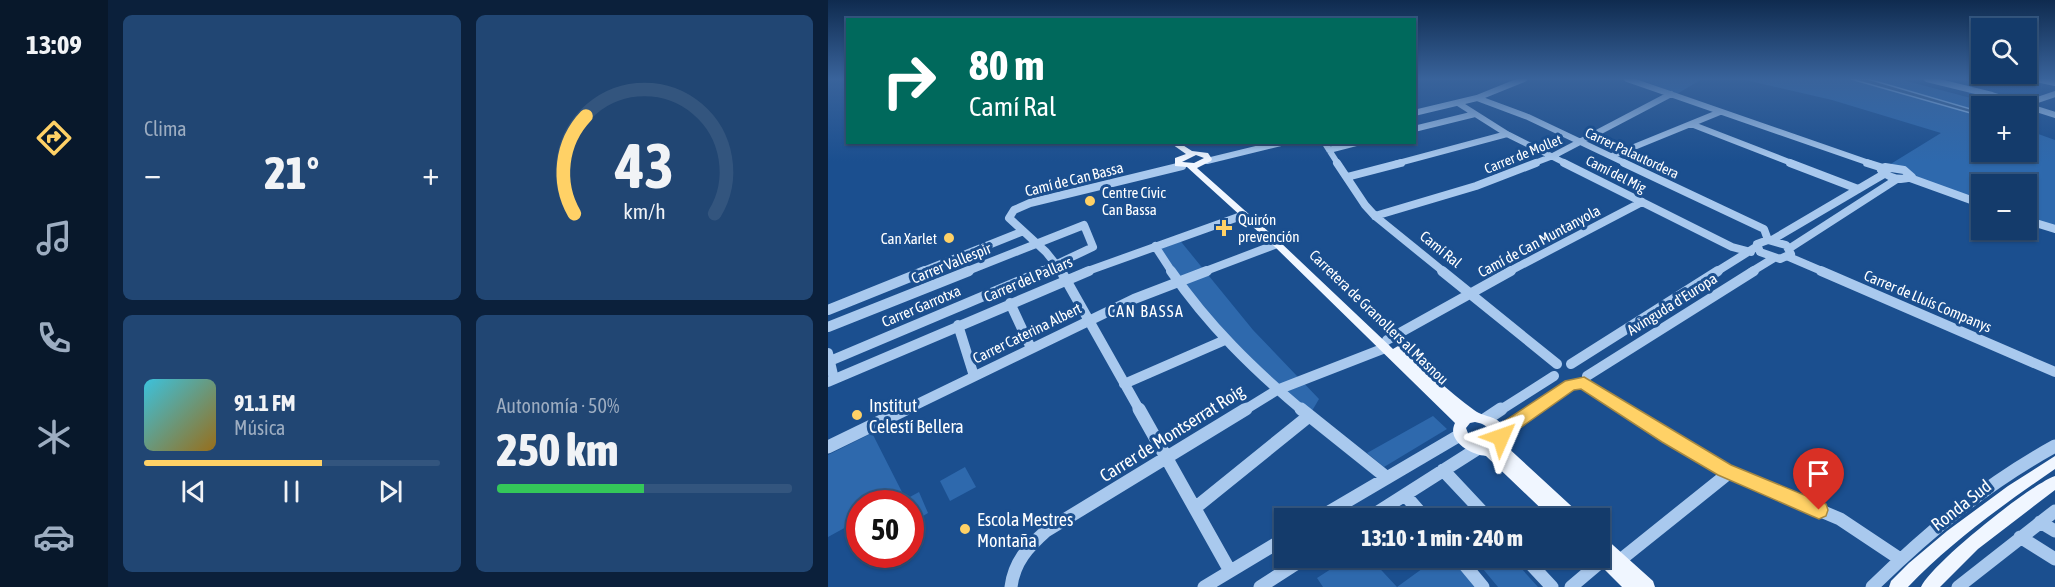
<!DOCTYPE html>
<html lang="es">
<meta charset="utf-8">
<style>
body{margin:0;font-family:"Asap Condensed",sans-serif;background:#214673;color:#f1f3f6;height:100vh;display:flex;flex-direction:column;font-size:22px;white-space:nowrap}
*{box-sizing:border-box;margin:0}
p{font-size:20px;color:#9dadc1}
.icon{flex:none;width:33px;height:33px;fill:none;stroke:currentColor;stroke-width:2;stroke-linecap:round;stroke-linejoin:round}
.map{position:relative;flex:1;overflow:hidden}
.drawer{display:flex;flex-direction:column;gap:15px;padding:15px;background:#0b203b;width:720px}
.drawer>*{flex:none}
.hud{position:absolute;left:18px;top:18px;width:570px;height:126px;border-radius:0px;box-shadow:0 2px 4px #0004,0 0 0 2px #33557e;background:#00695c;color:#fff;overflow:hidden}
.buttons{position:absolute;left:1143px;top:18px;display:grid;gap:12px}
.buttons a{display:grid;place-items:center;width:66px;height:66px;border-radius:0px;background:#143b6b;box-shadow:0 2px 4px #0004,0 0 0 2px #33557e;font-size:30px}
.speed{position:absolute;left:18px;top:490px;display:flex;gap:12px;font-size:30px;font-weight:700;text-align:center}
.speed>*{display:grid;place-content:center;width:78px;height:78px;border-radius:50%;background:#143b6b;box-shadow:0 2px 4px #0004,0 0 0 2px #33557e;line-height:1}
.speed .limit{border:9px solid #d22;background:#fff;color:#111}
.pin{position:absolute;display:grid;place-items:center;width:51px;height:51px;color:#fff;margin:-62px -26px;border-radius:50% 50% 50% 0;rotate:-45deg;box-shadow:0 0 6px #0007}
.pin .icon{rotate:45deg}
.me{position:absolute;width:66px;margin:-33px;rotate:47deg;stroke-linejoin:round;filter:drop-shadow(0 0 4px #0008)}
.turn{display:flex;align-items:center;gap:21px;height:126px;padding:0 24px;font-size:27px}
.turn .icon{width:78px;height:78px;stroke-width:2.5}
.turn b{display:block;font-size:42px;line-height:51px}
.big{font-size:45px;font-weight:800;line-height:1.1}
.drawer .tile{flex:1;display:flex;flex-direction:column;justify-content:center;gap:9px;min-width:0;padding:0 21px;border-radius:9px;background:#214673}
.drawer .dial{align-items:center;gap:0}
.dial svg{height:156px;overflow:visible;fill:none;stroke:#33557e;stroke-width:7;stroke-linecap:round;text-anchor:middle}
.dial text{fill:#f1f3f6;stroke:none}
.song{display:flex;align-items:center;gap:18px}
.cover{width:72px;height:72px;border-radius:9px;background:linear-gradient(135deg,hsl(190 70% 55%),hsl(40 70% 35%))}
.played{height:6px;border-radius:3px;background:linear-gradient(90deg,#ffd166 60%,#33557e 60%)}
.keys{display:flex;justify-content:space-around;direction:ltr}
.heat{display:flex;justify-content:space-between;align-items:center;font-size:33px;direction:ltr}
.charge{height:9px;border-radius:4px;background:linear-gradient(90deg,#34c759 50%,#33557e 0)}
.drawer .tiles{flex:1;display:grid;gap:15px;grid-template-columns:repeat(2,1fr)}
.trip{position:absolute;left:446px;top:508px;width:336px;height:60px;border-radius:0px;background:#143b6b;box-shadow:0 2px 4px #0004,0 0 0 2px #33557e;font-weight:800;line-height:60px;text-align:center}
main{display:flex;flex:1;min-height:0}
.dock{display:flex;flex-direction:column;width:108px;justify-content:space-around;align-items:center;background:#08182b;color:#9dadc1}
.dock .icon{width:42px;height:42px}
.dock .active{color:#ffd166}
.dock b{font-size:27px;color:#f1f3f6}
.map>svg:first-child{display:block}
.green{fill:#2e69ad}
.water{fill:#3c6290;stroke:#9cc4f0;stroke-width:1.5}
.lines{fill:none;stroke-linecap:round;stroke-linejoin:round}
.minor-far3{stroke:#a9c9ee;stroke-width:6}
.minor-far2{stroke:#a9c9ee;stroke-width:8}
.minor-far1{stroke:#a9c9ee;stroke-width:10}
.minor{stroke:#a9c9ee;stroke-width:13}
.major{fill:#f0f6ff;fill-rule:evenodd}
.route{fill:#ffd166;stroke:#a68842;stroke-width:1.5}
.poi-dot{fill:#ffd166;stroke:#1b4f8f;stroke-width:2}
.labels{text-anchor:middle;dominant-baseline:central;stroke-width:6;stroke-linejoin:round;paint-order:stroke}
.far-street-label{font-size:14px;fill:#fff;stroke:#1b4f8f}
.street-label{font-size:15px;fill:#fff;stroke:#1b4f8f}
.poi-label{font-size:15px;fill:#fff;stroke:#1b4f8f;text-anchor:start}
.neighbourhood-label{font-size:16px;letter-spacing:1.5px;fill:#fff;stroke:#1b4f8f}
.near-poi-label{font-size:18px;fill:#fff;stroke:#1b4f8f;text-anchor:start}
.near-street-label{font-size:18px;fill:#fff;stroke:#1b4f8f}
</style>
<main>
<nav class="dock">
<b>13:09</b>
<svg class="icon active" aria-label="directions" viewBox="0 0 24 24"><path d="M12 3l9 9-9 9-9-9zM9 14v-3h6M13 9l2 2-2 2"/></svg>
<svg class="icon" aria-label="music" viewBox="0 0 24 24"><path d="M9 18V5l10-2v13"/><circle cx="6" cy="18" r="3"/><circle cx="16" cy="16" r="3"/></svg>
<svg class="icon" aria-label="phone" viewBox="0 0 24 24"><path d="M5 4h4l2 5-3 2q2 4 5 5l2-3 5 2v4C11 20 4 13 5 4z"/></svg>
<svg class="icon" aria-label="climate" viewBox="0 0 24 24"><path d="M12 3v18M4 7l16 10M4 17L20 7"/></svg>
<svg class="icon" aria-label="car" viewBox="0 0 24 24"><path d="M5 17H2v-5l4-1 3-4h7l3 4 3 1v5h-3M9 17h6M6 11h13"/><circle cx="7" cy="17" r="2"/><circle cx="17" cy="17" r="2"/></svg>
</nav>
<section class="drawer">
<div class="tiles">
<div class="tile"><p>Clima</p>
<div class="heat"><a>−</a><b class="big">21°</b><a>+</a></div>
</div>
<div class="tile dial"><svg viewBox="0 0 100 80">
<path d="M14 69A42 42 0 1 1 86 69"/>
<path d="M14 69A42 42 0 0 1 20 19" stroke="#ffd166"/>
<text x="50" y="56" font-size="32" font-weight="700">43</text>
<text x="50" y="72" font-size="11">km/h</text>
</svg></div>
<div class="tile">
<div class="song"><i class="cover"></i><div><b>91.1 FM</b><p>Música</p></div></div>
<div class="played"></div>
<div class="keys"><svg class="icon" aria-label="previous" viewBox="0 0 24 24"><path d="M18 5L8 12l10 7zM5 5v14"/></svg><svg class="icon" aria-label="pause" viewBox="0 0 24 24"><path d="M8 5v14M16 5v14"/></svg><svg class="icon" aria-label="next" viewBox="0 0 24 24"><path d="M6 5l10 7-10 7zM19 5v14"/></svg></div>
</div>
<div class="tile"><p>Autonomía · 50%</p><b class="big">250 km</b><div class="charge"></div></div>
</div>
</section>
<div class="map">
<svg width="1227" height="587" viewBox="0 0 1227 587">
<rect width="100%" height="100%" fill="#1b4f8f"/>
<path class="green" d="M811,79H874L849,94Z
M913,79H1023L1136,111L1153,116L1154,152H1198L1199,130L1227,140V231L1199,220L1198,184H1154L1153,204L1082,178L1061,165L1113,133L1004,100Z
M1036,79H1071L1173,106H1154L1153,112Z
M350,238L425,330L491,399L481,416L397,340L327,246Z
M605,416L619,429L556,467L539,453Z
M44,433L76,496L61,504H32L31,520L0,537V455Z
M137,467L148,487L122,501L112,481Z
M91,492L100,513L83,523L82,504H69Z
M520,558H542L569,587L609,558H631L655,587H495L489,578Z
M657,558H684L710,587H670L650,563Z"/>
<path class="water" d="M1023,79H1040L1153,112V116Z"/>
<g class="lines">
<path class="minor-far3" d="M799,79L1044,164
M1099,79L1164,95L1227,115
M1208,79L1227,83
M649,98L700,117L799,164
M630,103L679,134L739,164
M1198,104L1227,94
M586,113L649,98L696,79
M863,124L966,164
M586,129L647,114
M496,142L510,164
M501,150L532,142
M784,156L892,112
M379,161L457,142
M567,164L679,134
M704,164L725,156L843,94"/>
<path class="minor-far2" d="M509,163L537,205L547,216L616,272
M736,163L904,247L923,252
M796,163L936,229L940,240
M962,163L1030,189
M1039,163L1055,168
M1057,167L1076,170L1084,177C1072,181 1062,179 1053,170Z
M519,177L573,163
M1082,178L1154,204
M547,216L648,186L708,163
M1198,220L1227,229
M940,240L958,245L963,254L952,259L932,252L929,244Z
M944,240L1056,174
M327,246L344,272
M962,248L1069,179
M961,257L996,272
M93,272L193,232
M137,272L256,225L265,247L212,272
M234,272L218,252L181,218L186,210L202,203L354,166
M257,272L416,215
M375,272L449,244
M680,272L814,202
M888,272L928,247
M923,272L946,258"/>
<path class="minor-far1" d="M233,271L312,411
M343,271C380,325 425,369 475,411
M614,271L729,364
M993,271L1227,372
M182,303L203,348
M0,310L97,271
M130,325L146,376
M0,327L141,271
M559,340L683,271
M0,353L6,379
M2,361L215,271
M743,364L890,271
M759,376L926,271
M0,382L261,271
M756,383L798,411
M296,384L397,340
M75,411L306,299L379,271
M415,411L449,390L557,348
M671,411L726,376
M705,411L742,385"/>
<path class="minor" d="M311,409L402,571
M473,409L558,477
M796,409L896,470L1012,519L1072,559
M658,419L673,409
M673,433L707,409
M0,447L78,409
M615,470L661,519
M577,495L598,519
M367,508L481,416
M489,519L632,435
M539,519L649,449
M1212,522L1227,531
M1192,537L1227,559
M631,558L655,587
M697,558L724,587
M791,561L902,472
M183,587C186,562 200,547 218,531L418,409
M376,587L456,539
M432,587L477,558
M743,587L776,559
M1044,587C1100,532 1158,484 1227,446
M1130,587L1227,511"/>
<path class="major" d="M341,142H350L364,151L380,153L384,159L383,161L369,168L452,242L565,349L570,346L574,347C597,369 620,391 646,410C660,420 668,412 680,433L677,445L752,514L755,519H724L658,456C643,455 618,441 627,423L446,246L359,167L347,166V158L358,154ZM368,155L376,158L366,163L354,162ZM647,422L655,424L665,432L664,443L653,445L641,436L638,428L642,423Z
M1227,456V469C1175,505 1124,541 1080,587H1061L1063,581L1081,563L1119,531L1180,486Z
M1227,476V490L1150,549L1112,587H1093C1103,564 1203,484 1227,476Z
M771,535L776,537L825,581L827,587H794L765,558H771Z"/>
</g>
<linearGradient id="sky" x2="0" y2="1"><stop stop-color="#0f2b4f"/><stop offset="0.49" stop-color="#39639b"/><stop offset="1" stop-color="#39639b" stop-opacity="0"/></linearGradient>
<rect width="1227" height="161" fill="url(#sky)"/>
<path class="route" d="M756,377L903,465L998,504L1000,510L998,516L991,519L984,516L890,475L834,442L753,389L746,390L682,435L679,442L673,444L667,442L664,433L666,428L737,381Z"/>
<g class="poi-dot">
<circle cx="262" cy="201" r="6"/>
<path d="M393 219h6v6h6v6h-6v6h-6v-6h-6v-6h6z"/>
<circle cx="121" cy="238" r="6"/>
<circle cx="29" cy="415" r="6"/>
<circle cx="137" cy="529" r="6"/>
</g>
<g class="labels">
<g class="far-street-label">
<text transform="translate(804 153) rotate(25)">Carrer Palautordera</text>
<text transform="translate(695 154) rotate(-22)">Carrer de Mollet</text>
<text transform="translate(788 174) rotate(27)">Camí del Mig</text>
</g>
<g class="street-label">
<text transform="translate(246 179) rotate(-14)">Camí de Can Bassa</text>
<text transform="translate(711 241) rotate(-28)">Camí de Can Muntanyola</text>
<text transform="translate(613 249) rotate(39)">Camí Ral</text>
<text transform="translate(123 263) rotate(-22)">Carrer Vallespir</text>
<text transform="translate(200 279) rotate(-23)">Carrer del Pallars</text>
<text transform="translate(1100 301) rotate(23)">Carrer de Lluís Companys</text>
<text transform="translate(844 304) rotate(-32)">Avinguda d'Europa</text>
<text transform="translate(93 306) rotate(-23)">Carrer Garrotxa</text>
<text transform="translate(551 317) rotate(44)">Carretera de Granollers al Masnou</text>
<text transform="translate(199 333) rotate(-26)">Carrer Caterina Albert</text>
</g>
<g class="poi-label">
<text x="274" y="192">Centre Cívic<tspan x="274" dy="17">Can Bassa</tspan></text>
<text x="410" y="219">Quirón<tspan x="410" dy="17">prevención</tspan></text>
<text x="109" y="238" text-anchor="end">Can Xarlet</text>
</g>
<g class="neighbourhood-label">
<text x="318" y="311">CAN BASSA</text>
</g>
<g class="near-poi-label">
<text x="41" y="405">Institut<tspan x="41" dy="21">Celestí Bellera</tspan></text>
<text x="149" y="519">Escola Mestres<tspan x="149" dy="21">Montaña</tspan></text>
</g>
<g class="near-street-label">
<text transform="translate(344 433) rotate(-32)">Carrer de Montserrat Roig</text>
<text transform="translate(1133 505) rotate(-38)">Ronda Sud</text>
</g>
</g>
</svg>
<div class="buttons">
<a><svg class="icon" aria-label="search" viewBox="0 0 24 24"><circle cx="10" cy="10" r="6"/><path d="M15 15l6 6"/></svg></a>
<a>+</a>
<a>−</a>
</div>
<div class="speed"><div class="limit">50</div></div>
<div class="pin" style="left:991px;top:510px;background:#d93025"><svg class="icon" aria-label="arrive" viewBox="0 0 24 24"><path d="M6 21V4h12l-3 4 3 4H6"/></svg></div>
<svg class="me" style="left:673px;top:437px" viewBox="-20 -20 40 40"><path d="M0-17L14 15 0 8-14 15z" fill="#ffd166" stroke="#fff" stroke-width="4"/></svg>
<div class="trip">13:10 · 1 min · 240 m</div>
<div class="hud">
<div class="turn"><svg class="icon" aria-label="right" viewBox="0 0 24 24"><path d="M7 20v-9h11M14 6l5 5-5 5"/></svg><div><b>80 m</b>Camí Ral</div></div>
</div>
</div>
</main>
